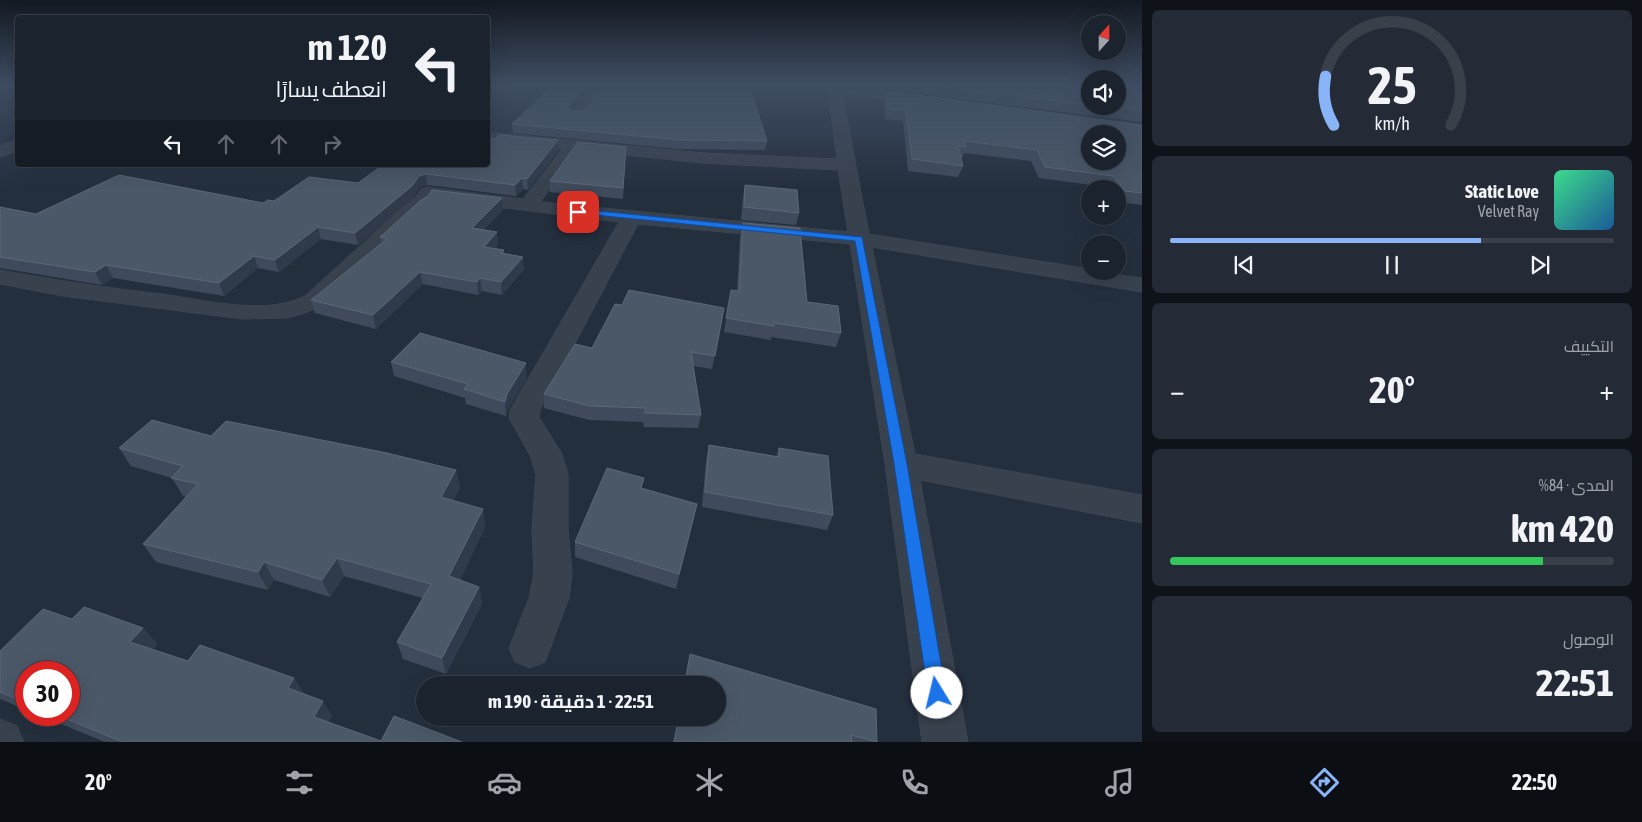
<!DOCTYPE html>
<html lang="ar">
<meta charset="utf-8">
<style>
body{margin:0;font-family:"Asap Condensed",Cairo,sans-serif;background:#242b36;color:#f1f3f6;direction:rtl;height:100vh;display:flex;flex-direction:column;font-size:19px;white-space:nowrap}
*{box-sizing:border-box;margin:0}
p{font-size:16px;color:#a0a4aa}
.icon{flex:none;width:28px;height:28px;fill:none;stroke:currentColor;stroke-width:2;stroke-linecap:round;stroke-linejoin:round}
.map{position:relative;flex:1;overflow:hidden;direction:ltr}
.side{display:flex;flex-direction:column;gap:10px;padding:10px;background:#0f1319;width:500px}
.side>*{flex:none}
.banner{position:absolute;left:15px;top:15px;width:475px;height:152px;border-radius:5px;box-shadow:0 5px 20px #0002,0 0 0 1px #39404a;direction:rtl;background:#1b232e;color:#f1f3f6;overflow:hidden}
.needle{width:32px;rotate:21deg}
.buttons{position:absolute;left:1081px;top:15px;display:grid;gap:10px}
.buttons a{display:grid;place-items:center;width:45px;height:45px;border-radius:50%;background:#1b232e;box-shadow:0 5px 20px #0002,0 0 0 1px #39404a;font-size:25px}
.speed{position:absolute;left:15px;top:661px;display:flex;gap:10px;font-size:25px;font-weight:700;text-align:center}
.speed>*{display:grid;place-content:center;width:65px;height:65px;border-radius:50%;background:#1b232e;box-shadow:0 5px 20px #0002,0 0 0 1px #39404a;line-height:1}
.speed .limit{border:8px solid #d22;background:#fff;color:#111}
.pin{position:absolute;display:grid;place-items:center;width:42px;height:42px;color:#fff;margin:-21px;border-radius:10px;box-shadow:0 2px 8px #0006}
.me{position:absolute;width:55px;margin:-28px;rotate:351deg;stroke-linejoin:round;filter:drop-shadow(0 0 4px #0008)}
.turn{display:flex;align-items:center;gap:18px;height:105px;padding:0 20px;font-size:22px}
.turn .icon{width:65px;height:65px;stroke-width:2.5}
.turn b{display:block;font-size:35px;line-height:42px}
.lanes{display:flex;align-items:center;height:48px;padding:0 20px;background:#0003;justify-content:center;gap:25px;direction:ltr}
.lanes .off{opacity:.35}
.big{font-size:38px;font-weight:700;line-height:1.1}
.side .widget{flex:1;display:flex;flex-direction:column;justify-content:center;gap:8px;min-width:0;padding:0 18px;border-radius:8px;background:#242b36}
.side .dial{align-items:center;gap:0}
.dial svg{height:130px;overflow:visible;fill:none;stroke:#39404a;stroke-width:7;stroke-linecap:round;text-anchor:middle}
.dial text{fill:#f1f3f6;stroke:none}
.song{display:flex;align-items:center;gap:15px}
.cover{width:60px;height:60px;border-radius:8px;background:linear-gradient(135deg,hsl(150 70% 55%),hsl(210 70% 35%))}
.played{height:5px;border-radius:2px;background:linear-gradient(90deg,#8ab4f8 70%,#39404a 70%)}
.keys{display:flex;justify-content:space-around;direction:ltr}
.heat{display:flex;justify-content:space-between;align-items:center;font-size:28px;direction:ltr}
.charge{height:8px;border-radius:4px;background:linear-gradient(90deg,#34c759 84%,#39404a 0)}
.trip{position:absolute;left:416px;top:676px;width:310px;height:50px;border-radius:25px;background:#1b232e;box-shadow:0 5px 20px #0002,0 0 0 1px #39404a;font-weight:700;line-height:50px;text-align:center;direction:rtl}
.menu{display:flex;height:80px;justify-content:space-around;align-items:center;background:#0b0e12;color:#a0a4aa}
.menu .icon{width:35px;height:35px}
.menu .current{color:#8ab4f8}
.menu b{font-size:22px;color:#f1f3f6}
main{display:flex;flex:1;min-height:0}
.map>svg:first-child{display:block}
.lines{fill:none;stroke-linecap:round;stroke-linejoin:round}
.minor-casing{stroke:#414a57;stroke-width:1}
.minor{fill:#38414e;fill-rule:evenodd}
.wall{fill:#3f4b5c}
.shaded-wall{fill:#2f3b4b}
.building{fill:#4b5868;stroke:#5c6777;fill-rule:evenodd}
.route{fill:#1a73e8;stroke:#114b97}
</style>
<main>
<section class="side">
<div class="widget dial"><svg viewBox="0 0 100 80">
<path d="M14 69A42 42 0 1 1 86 69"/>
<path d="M14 69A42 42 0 0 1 9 39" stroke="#8ab4f8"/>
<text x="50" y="56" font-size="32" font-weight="700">25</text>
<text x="50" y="72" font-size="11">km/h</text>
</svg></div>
<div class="widget">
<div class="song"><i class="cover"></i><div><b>Static Love</b><p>Velvet Ray</p></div></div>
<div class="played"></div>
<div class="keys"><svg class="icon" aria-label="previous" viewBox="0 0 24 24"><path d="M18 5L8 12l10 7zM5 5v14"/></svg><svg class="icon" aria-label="pause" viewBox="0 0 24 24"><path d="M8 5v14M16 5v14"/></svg><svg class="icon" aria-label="next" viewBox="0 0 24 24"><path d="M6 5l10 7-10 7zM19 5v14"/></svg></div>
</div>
<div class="widget"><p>التكييف</p>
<div class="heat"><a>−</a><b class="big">20°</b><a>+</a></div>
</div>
<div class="widget"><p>المدى · 84%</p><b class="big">420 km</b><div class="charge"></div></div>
<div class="widget"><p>الوصول</p><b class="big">22:51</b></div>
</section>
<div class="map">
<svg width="1142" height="742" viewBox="0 0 1142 742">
<rect width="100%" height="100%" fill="#242f3e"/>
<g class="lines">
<defs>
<path id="minor" d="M596,85H609L582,118H572L570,115L572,112Z
M804,85H840L922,96L929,100L922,104L842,93L869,234L1090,269V271L1142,278V292L872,247L915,454L1142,495V523L920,480L968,742H922L885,464L850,244L638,224L540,410L539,417L562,454L568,474V530L572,573L569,598L545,662L530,668L515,662L509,648L529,598L534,573L532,530L536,474L530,455L509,418L510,410L619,222L433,199L429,206L421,211L321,306L305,313L288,318L243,319L63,296L0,284V270C54,280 108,288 162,294C204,300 266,316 305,296L407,203L415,198L421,189L427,187L523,199L562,149L488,142V132L703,153L837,159L828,91L805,88ZM577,150L703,163L838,170L848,232L541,202Z
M18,140V151L0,157V146Z
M0,719L17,726L24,742H0Z"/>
</defs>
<use href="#minor" class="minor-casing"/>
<use href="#minor" class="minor"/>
</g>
<path class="wall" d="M594,85L571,111L767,141L765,150L679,149L513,133L512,124Z
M884,85H983L1046,91L1044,85H1090V106H1118L1142,85V122L884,89Z
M887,91L1142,125V205L1118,202V189H1108L1107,187L1039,178L1031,161L964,153L962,158H961L963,166L958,177L908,171L903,121L885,119L884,101Z
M626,147L623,199L550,192V181Z
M558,151L528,190L523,189L516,196L427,185L420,187L414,197L358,245L321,239L279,272L258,268L224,296L113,278L102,285L0,268V207L36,214L263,203L358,183Z
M745,185L799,213L796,225L741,220L743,197Z
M503,210L483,230L498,244L495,248L504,250V254L524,269L502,295L482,291L478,295L423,284L376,329L315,313L311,300L382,243L380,237Z
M743,223L807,302L841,333L836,347L771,337V340L724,332L731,290L737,291L740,236Z
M622,305L724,308L712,369L693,366L701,415L698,428L644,427L643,422L589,420L544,408V394L592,348Z
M391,362L527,378L508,409L506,416L466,404L465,398L394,376Z
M211,436L456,470L460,488L453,501L483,509L485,527L460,580L479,587L482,604L446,674L403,659L397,642L423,598L344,576L330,597L274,580L268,590L156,562L143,544L186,497L183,496L172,478L131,466L119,448Z
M709,445L776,457L779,448L833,515L827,530L702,507L706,460Z
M643,489L697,504L694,519L676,589L575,557V542Z
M72,619L143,628L157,644L152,650L188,661L294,678L304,694L332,716L328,722L381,741L462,742H105L39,715H69L26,672V710L0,699V651Z
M690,654L877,742H673L678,718H718V685H683Z"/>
<path class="shaded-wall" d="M587,85H594L570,111L568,108L570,103Z
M558,140V151L528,190L527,179Z
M426,174L427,185L420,187L414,197L358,245L355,233L419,176Z
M522,178L523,189L516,196L515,185Z
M502,198L503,210L473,240L472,228Z
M318,227L321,239L279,272L275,260Z
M497,232L498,244L486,259L484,247Z
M254,256L258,268L224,296L219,283Z
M523,257L524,269L502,295L501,282Z
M106,265L113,278L102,285L95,272Z
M420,272L423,284L376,329L373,315Z
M480,278L482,291L478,295L477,282Z
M526,363L527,378L508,409L506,416L505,402L507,394Z
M456,470L460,488L444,516L441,497Z
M697,504L694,519L676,589L679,574Z
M483,509L485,527L453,594L449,576Z
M337,558L344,576L330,597L322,580Z
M264,562L274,580L268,590L258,572Z
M479,587L482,604L446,674L442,658Z
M143,628L157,644L144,659L130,642Z
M294,678L304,694L298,704L288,688Z
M323,701L332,716L323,731L314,717Z"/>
<path class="building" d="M554,85H587L570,103L568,108L570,111H584L606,85H749L767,141L680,140L512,124Z
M927,85H983L1054,92L1051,85H1090V105Z
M1118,85H1142V111L1101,106H1118Z
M887,91L1142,125V193L1125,191L1113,176L1045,167L1037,150L964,141L966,147L958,146L963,166L912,159L906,111L888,109ZM1090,134H1118V161H1090Z
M499,135L558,140L527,179L522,178L515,185L426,174L419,176L412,186L355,233L318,227L275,260L254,256L219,283L106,265L95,272L0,257V207L36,214L119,175L263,203L268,200L274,201L309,177L358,183L383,165H488V138L495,139Z
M578,142L626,147L623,188L550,181Z
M745,185L797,190L799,213L744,207Z
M432,190L502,198L472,228L497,232L484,247L504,250L501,253L523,257L501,282L480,278L477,282L420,272L373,315L311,300L387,239L380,237L420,201L428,196Z
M743,223L800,228L807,302L838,306L841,333L774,323V326L726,318L731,290L739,291Z
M629,290L724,308L715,356L691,352L701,415L645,413V408L590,406L544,394L575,344L592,348L615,304L622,305Z
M420,333L526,363L507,394L505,402L464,389L468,384L391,362Z
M152,420L211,436L226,421L387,453L456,470L441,497L483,509L449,576L479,587L442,658L397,642L431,584L337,558L322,580L264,562L258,572L143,544L198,484L171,478L183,466L119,448Z
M709,445L779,457V448L828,456L833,515L705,492Z
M607,468L644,478L641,488L697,504L679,574L575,542Z
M84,607L143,628L130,642L188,661L200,645L294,678L288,688L323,701L314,717L381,741L394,716L462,742H123L57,715H69V672H26V703L0,692V651L43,609L72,619Z
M690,654L876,709L877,742L851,735L852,742H674L679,718H718V685H685Z"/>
<linearGradient id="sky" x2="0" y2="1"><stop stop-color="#141a22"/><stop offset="0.45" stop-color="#3f4d63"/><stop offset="1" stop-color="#3f4d63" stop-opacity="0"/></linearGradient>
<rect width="1142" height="188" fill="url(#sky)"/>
<path class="route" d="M578,209L862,237L907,464L946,693L944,700L937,702L931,700L928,693L894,464L855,241L575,213V210Z"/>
</svg>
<div class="buttons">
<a><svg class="needle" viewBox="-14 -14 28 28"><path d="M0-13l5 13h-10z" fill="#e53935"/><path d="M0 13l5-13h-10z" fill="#a0a4aa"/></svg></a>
<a><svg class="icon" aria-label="sound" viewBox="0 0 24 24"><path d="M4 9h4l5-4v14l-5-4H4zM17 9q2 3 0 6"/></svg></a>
<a><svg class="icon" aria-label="layers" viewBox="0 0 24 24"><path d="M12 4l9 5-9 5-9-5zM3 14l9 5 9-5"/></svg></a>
<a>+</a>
<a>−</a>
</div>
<div class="speed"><div class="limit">30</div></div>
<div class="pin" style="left:578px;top:212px;background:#d93025"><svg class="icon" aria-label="arrive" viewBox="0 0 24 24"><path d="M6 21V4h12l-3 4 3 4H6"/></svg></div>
<svg class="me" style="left:937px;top:693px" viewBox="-20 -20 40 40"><circle r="19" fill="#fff"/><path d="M0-13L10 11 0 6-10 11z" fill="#1a73e8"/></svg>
<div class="trip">22:51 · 1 دقيقة · 190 m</div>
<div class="banner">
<div class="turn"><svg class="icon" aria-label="left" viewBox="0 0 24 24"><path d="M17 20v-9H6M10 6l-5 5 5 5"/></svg><div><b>120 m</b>انعطف يسارًا</div></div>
<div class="lanes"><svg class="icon" aria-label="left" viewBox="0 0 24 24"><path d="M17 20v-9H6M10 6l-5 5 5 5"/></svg><svg class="icon off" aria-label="ahead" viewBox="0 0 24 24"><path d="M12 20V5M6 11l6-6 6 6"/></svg><svg class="icon off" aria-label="ahead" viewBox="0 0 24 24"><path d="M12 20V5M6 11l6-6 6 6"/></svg><svg class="icon off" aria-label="right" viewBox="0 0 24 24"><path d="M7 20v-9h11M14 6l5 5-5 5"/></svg></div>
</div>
</div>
</main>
<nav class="menu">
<b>22:50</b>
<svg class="icon current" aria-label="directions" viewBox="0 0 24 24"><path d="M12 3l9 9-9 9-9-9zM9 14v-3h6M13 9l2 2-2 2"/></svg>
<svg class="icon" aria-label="music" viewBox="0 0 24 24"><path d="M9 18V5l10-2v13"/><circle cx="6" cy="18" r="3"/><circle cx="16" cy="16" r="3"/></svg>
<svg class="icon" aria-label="phone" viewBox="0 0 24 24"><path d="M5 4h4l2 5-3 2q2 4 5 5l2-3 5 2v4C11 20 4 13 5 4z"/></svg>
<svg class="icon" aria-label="climate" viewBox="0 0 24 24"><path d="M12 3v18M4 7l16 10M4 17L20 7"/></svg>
<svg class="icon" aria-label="car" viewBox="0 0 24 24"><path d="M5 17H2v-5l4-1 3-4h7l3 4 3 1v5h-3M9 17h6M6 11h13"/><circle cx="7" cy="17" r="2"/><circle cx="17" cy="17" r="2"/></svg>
<svg class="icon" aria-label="filters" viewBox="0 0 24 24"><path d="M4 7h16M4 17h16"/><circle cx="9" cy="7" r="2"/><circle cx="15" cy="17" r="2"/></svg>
<b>20°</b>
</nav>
